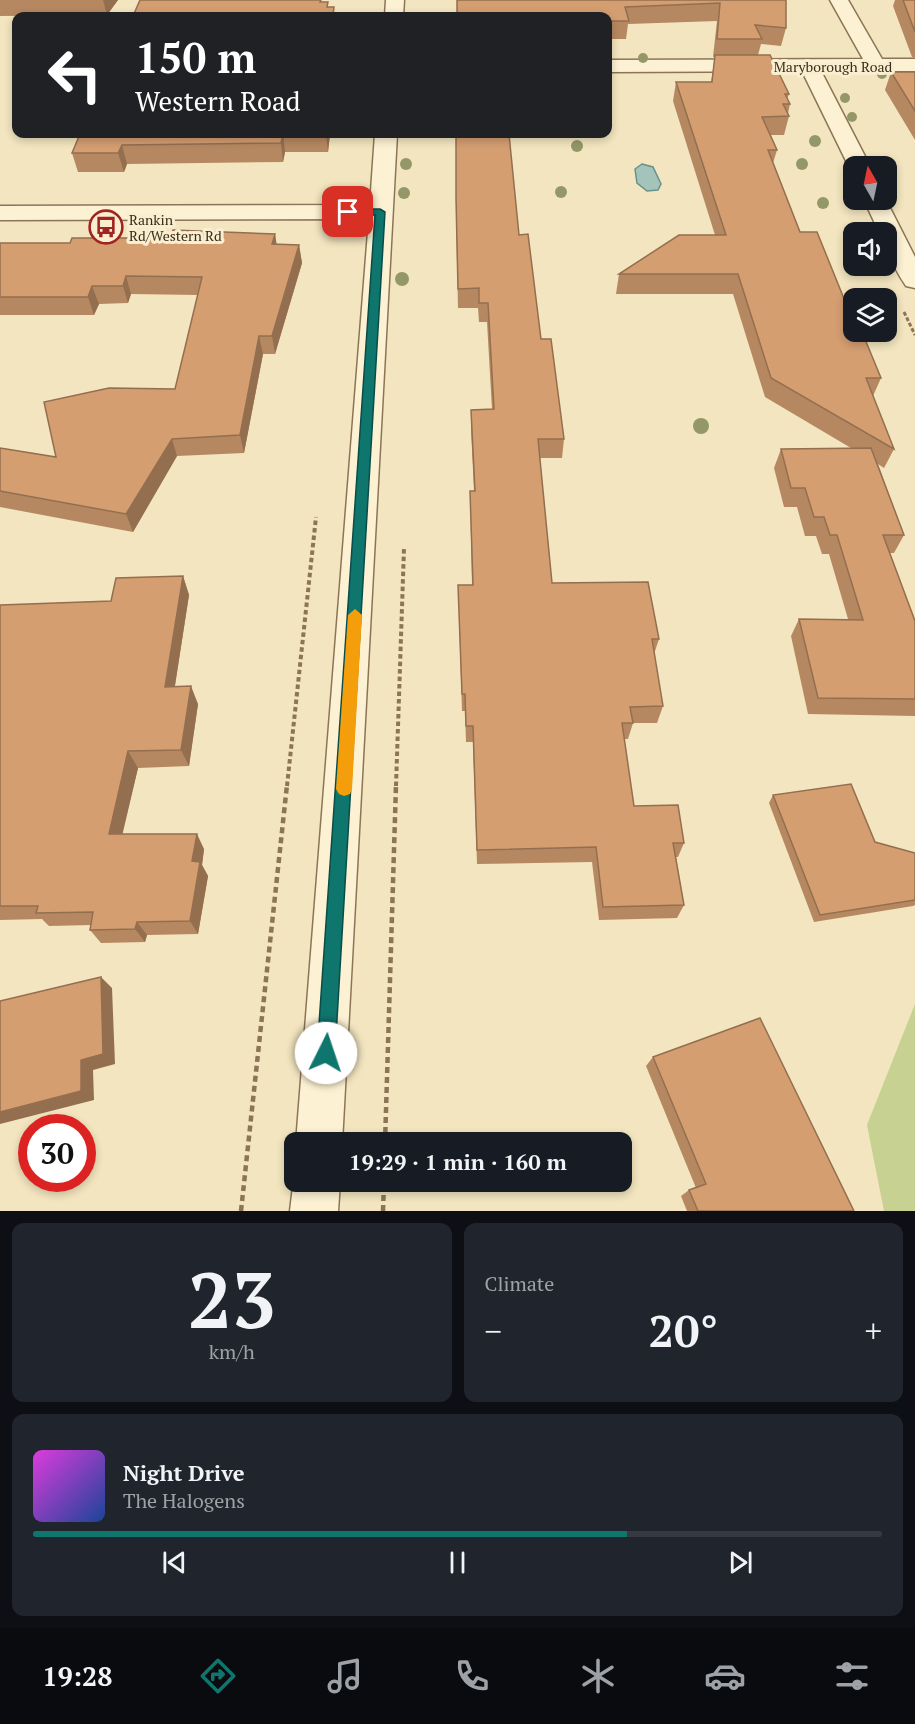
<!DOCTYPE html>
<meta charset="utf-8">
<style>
body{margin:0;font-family:"PT Serif",serif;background:#20242c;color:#f1f3f6;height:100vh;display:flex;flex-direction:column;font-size:22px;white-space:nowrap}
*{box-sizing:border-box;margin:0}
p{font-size:20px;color:#9ea1a6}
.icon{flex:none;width:33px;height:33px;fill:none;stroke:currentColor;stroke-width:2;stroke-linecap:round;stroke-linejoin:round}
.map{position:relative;height:1211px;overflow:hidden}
.drawer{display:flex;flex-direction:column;gap:12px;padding:12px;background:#0d0f14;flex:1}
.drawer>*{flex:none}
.guide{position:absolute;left:12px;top:12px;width:600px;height:126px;border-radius:12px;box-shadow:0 3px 9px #0003;background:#202124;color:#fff;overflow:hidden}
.needle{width:39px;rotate:351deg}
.controls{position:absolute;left:843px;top:156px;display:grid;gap:12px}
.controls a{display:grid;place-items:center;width:54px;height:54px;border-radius:12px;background:#171b24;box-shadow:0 3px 9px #0003;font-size:30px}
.speed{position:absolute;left:18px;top:1114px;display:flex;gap:12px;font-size:30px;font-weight:700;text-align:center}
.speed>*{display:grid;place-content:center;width:78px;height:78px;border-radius:50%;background:#171b24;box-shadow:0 3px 9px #0003;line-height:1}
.speed .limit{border:9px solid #d22;background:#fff;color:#111}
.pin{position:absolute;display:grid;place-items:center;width:51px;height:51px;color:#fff;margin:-26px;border-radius:12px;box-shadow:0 3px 9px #0006}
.me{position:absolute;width:66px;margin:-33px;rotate:4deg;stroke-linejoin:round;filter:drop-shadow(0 0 4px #0008)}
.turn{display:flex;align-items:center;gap:21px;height:126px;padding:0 24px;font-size:27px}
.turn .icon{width:78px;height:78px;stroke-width:2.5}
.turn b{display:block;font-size:42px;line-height:51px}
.big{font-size:45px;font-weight:700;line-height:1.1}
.drawer .card{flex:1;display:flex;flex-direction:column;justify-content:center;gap:9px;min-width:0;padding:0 21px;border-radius:12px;background:#20242c}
.drawer .dial{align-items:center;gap:0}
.dial b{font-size:78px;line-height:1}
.song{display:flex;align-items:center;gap:18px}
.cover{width:72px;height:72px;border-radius:9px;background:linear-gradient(135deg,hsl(300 70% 55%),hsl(220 70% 35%))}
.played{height:6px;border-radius:3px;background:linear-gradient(90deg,#0f766e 70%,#363941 70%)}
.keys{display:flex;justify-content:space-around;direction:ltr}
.heat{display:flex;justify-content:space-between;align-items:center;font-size:33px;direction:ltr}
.drawer .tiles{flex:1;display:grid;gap:12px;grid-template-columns:1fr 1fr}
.card:last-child{grid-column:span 2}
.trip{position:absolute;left:284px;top:1132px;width:348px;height:60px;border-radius:12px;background:#171b24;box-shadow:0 3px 9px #0003;font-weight:700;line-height:60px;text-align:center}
.dock{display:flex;height:96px;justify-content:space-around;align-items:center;background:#090b0e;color:#9ea1a6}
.dock .icon{width:42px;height:42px}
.dock .on{color:#0f766e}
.dock b{font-size:27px;color:#f1f3f6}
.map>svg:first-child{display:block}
.green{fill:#c7d192}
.water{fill:#a3c3bb;stroke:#699289;stroke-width:1.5}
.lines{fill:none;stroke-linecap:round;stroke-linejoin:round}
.street-casing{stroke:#8c7556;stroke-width:3}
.path-far2{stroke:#8c7556;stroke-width:3;stroke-dasharray:4 2;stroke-linecap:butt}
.path-far1{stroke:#8c7556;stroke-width:4;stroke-dasharray:4.5 3;stroke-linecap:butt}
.path{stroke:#8c7556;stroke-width:4.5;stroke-dasharray:6 4;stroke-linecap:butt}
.street{fill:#fcf1d3;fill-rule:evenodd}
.tree{fill:#949868}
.wall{fill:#b68861}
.shaded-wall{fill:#946f4f}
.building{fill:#d49e71;stroke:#946f4f;stroke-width:1.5}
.route{fill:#0f766e;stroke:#0a4d48;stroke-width:1.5}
.slow{fill:#f59e0b}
.labels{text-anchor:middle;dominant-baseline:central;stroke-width:6;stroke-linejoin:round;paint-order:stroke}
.far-street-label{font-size:14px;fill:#3a2c1b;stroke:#f9eecf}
.far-poi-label{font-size:14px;fill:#3a2c1b;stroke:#f9eecf;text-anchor:start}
</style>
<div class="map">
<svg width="915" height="1211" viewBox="0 0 915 1211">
<rect width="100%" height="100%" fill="#f2e5bf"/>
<path class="green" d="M915,1004V1211H884L867,1125Z"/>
<path class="water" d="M642,164L653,167L661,184L658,190L647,191L637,183L635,169Z"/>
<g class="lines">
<defs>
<path id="street" d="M386,0H404L403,16H385Z
M830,0H848L882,59H915V71H821L870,166H854V171H851L802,71L608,72V60L863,59Z
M375,134H397L342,1143H296L369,219L0,220V206L370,205Z
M864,200H886L915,257V288L906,286C895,270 886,252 886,232H879Z
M294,1178V1182H340L338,1211H290Z"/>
</defs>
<use href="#street" class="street-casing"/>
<path class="path-far2" d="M904,312L915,335"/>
<path class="path-far1" d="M287,786L316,517
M396,786L404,548"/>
<path class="path" d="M385,1143L396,785
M241,1211L287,785
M383,1211L384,1182"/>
<use href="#street" class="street"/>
</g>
<g class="tree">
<circle cx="643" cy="58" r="5"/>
<circle cx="882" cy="74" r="5"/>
<circle cx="845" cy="98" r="5"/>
<circle cx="852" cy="117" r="5"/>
<circle cx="815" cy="141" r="6"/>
<circle cx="577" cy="146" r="6"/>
<circle cx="406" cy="164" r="6"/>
<circle cx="802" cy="164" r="6"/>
<circle cx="561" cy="192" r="6"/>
<circle cx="404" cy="193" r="6"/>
<circle cx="823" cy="203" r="6"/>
<circle cx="402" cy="279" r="7"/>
<circle cx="701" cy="426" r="8"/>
</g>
<path class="wall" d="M0,0H118L107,15L0,16Z
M457,0H786V28L781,46L761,44L758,55L789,94L787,99L790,104L788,113L789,116L784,135H771L777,150L773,163L800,232L847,306L881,378L873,396L894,449L884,468L878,464L904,535L894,553H890L915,621V716L808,714L791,636L799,619H848L829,554H822L816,536H805L797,507H784L774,468L781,449L851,448L765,397L733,294H616L619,274L715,235L673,101L676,82H711L715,57H713L717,21L628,24L626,39H608V16Z
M895,0H915V58L912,57L893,6Z
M891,72H915V140L885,90Z
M80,134H330L328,152H285L283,162L127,164L124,172H78L72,153Z
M456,134L519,235L541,339L564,439L562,458H540L552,583L659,639L654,654L663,706L657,723H633L628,739H624L634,806L684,843L678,857H676L684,905L677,918L599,920L592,862L477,864L473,742H466L465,711H462L458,585H472L470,491H474L471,429V410L492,409L487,322H479L478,308H458L456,217Z
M275,234L276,244L299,245L302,263L275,354H263L244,453L177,456L133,532L0,507V448L56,457L175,389L198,295L131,294L128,303L99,304L94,315H0V243H70L170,238Z
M183,576L189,595L175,686L198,704L189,766L138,768L122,834L204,849L202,865L208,876L198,934L147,935L145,942L101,943L90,930L91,925L49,926L42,919L0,920V605L111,601Z
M773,795L875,842L915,853V905L913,906L814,922L769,803Z
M653,1057L854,1211H687L681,1196L689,1190L696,1188L646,1066Z"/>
<path class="shaded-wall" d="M103,0H118L107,15Z
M283,134L285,152L283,162L281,143Z
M326,134H330L328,152Z
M122,145L127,164L124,172L118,153Z
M275,234L278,252L272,244Z
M299,245L302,263L275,354L272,336Z
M126,276L131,294L128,303L123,286Z
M92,286L99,304L94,315L88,297Z
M259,336L263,354L244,453L240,435Z
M172,439L177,456L133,532L126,514Z
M183,576L189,595L172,704L165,687Z
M191,686L198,704L189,766L181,750Z
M128,751L138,768L119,849L109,834Z
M197,834L204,849L202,865L208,876L198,934L190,921L192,861Z
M137,922L147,935L145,942L135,929Z
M101,977L112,988L115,1064L93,1070L94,1100L0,1124V1112Z"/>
<path class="building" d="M140,0H321L320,2H328L327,7H334L333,16H133Z
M457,0H786V28L755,25L762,39H717L720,3L625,7L629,21H608V16H457Z
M903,0H915V32Z
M715,55H770L789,94H785L790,104H783L789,116L762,117L777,150H768L800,232H817L847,306H851L854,312V332H862L881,378H866L894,449L771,378L738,274H619L679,235H726L676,82H712Z
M891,72H915V111Z
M80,134H283L281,143L122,145L118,153H72Z
M456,134H509L519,235L528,234L541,339H551L564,439H538L552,583L648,582L659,639H652L663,706L630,707L633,723H622L634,806L678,805L684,843H673L684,905L603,907L596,847L477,850L473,726H466L465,694H462L458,585H473L470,491H475L471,410L494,409L488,303H479V288L458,289L456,198Z
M173,230L275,234L272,244L299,245L272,336H259L240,435L172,439L126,514L0,491V448L56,457L44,402L109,388L175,389L202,277L126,276L123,286H92L88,297H0V243H70L72,238H170Z
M871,448L904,535H883L915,621V699L818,698L799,619L863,620L837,535H830L824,517H814L805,488H791L781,449Z
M183,576L165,687L191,686L181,750L128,751L109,834H197L192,861L200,862L190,921L137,922L135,929L90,930L93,912L36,913L38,906H0V605L111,601L116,578Z
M851,784L875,842L915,853V900L820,915L773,795Z
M101,977L103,1054L81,1060V1091L0,1112V1001Z
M760,1018L854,1211H698L689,1190L706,1184L653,1057Z"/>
<path class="route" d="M380,209L385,212L335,1053L332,1060L326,1063L319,1060L317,1053L375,215H348L344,212L348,209Z"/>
<path class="slow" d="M355,609L362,615L352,789L350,794L344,796L339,794L336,789L348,615Z"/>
<defs>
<symbol id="bus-ring" viewBox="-11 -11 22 22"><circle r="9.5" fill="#f9eecf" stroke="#a12420" stroke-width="1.5"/><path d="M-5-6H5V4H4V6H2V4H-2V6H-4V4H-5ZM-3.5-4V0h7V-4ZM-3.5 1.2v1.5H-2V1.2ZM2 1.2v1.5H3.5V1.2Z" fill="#a12420"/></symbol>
</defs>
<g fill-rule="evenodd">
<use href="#bus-ring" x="87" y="208" width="38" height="38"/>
</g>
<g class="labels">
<g class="far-street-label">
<text x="833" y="66">Maryborough Road</text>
</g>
<g class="far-poi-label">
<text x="129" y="219">Rankin<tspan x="129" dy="16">Rd/Western Rd</tspan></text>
</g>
</g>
</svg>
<div class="controls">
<a><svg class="needle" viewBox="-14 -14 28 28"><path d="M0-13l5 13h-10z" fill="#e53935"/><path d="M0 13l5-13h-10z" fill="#9ea1a6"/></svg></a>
<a><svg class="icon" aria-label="sound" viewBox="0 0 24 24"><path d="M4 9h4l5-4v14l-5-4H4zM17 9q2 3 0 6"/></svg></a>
<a><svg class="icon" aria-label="layers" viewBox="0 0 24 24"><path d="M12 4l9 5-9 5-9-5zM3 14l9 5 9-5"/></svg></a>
</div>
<div class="speed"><div class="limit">30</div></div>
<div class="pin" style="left:348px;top:212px;background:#d93025"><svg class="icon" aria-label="arrive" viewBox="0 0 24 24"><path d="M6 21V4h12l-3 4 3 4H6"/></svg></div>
<svg class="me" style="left:326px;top:1053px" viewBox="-20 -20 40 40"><circle r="19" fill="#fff"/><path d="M0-13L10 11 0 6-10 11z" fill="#0f766e"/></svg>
<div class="trip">19:29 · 1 min · 160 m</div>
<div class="guide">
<div class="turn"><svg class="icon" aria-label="left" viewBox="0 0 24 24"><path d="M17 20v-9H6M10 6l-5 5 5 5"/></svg><div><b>150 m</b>Western Road</div></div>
</div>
</div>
<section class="drawer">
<div class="tiles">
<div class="card dial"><b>23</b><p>km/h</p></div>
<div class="card"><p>Climate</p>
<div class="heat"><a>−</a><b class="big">20°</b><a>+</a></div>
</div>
<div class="card">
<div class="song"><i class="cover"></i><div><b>Night Drive</b><p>The Halogens</p></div></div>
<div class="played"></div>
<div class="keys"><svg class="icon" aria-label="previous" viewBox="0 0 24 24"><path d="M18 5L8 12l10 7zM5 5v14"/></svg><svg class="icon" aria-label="pause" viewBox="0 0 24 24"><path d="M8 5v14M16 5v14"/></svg><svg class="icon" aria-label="next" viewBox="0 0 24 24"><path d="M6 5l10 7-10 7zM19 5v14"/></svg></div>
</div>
</div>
</section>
<nav class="dock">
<b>19:28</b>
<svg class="icon on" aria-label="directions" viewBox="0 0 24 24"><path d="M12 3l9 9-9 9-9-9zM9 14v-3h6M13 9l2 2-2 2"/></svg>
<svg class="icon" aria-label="music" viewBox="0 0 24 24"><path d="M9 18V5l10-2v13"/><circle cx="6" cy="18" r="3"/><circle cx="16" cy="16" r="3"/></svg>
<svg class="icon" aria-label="phone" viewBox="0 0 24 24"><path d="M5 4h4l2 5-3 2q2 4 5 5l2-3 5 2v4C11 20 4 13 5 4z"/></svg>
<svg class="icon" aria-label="climate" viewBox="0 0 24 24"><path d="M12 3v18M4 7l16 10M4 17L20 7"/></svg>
<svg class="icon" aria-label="car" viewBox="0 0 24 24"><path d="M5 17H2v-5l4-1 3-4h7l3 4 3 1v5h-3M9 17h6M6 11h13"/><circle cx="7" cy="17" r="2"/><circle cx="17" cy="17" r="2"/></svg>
<svg class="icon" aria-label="filters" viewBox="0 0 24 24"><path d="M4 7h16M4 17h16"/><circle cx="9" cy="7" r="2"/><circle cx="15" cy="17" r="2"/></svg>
</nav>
